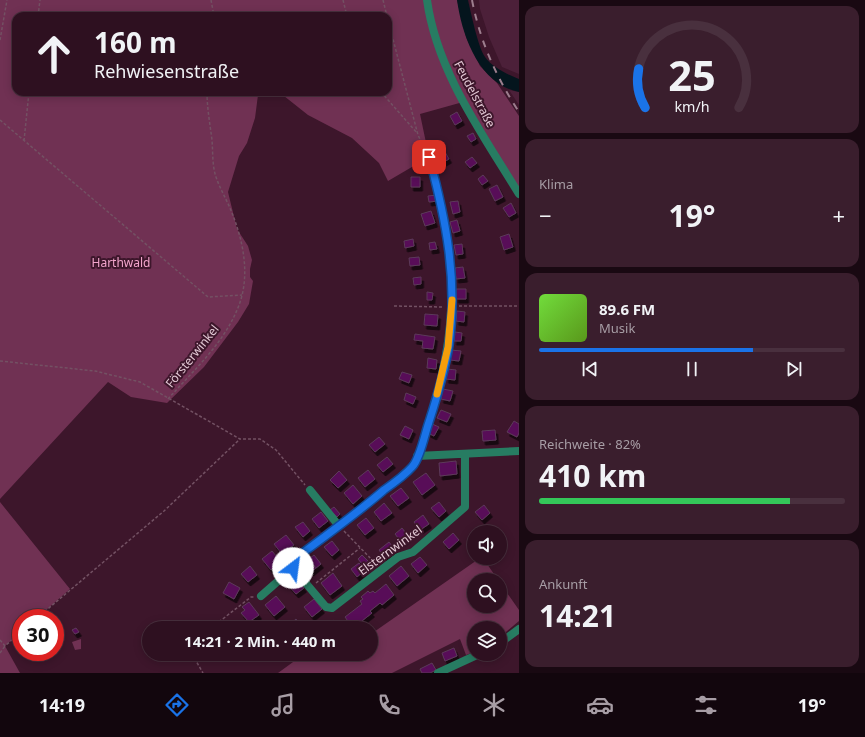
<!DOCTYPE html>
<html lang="de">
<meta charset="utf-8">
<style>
body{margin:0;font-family:"Noto Sans",sans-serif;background:#3a1e2d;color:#f1f3f6;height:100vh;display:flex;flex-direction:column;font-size:15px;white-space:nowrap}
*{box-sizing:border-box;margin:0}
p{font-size:13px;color:#a79da5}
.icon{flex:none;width:22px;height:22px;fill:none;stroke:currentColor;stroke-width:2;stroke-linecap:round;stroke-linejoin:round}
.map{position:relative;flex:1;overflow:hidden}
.sheet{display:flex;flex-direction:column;gap:6px;padding:6px;background:#190912;width:346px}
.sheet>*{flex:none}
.top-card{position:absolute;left:12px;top:12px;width:380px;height:84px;border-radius:12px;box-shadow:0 2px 10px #0003,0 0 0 1px #49303e;background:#2e1020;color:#f1f3f6;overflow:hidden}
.fabs{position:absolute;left:467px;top:525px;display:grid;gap:8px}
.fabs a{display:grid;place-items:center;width:40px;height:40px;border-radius:50%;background:#2e1020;box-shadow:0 2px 10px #0003,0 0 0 1px #49303e;font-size:20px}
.speed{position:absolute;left:12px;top:609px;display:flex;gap:8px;font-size:20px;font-weight:700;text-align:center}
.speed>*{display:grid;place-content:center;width:52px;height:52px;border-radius:50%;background:#2e1020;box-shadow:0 2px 10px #0003,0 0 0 1px #49303e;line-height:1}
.speed .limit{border:6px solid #d22;background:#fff;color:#111}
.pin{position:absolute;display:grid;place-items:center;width:34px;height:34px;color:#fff;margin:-17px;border-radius:8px;box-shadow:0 2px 6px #0006}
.me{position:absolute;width:44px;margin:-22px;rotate:30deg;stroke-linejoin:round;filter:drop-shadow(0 0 3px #0008)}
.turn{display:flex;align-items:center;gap:14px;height:84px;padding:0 16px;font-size:18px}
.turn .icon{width:52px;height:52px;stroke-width:2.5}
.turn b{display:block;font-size:28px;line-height:34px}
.big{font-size:30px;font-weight:700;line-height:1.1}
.sheet .tile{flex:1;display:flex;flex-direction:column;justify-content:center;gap:6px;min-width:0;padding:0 14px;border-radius:12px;background:#3a1e2d}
.sheet .dial{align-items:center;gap:0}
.dial svg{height:104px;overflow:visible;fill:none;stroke:#49303e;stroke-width:7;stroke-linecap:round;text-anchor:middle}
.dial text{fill:#f1f3f6;stroke:none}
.song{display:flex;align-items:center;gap:12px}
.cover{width:48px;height:48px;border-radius:6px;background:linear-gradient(135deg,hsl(100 70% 55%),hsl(90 70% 35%))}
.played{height:4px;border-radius:2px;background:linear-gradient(90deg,#1a73e8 70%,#49303e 70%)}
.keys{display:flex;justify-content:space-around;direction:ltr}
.heat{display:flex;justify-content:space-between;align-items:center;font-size:22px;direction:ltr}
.charge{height:6px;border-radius:3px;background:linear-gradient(90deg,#34c759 82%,#49303e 0)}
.trip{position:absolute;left:142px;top:621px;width:236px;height:40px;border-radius:20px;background:#2e1020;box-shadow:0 2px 10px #0003,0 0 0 1px #49303e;font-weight:700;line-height:40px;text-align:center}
.menu{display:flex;height:64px;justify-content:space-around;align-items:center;background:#12060d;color:#a79da5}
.menu .icon{width:28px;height:28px}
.menu .on{color:#1a73e8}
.menu b{font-size:18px;color:#f1f3f6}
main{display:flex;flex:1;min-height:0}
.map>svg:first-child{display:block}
.built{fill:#4c2039}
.green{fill:#703153}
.water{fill:#04151d}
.building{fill:#590859;stroke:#5c3b5a;filter:url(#shadow)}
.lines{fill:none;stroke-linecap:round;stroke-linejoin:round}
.path{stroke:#735163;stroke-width:1.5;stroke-dasharray:3 2;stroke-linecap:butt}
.minor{stroke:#277c62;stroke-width:8}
.rail{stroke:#9d7e8e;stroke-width:2;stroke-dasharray:7 7;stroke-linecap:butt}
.route-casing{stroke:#114b97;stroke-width:10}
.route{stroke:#1a73e8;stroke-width:7}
.slow{stroke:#f59e0b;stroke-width:7}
.labels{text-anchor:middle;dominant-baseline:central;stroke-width:4;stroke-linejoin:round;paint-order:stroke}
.street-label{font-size:12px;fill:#e4cad6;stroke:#3d162b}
.park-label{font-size:12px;fill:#f3a5cc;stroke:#3d162b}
</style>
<main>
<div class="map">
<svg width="519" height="673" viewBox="0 0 519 673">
<defs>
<filter id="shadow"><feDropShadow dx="2.5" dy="4" stdDeviation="0" flood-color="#0009"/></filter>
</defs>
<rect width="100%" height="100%" fill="#3d162b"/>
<path class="built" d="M479,0H519V74L502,67L489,37L480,9Z
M509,90L519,92V105Z"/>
<path class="green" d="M0,0H457L466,37L480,66L497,83L519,116V194L463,102L420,114L429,157L388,181L379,163L352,138L308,115L279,92H388V16H16V92H260L258,95L255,118L247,143L239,156L228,192L237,229L248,246L252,260L250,269V277L253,281L249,304L238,322L204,367L167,403L131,397L108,382L0,499Z
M0,502L70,589L37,618H21V632L5,646L20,673H0Z
M480,558H483L498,580H474V606H500V583L519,610V621L500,637V628H474V652L466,655L460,639L392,673H278L304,654H331L335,659L342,654H371V634Z
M81,639V649L75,650L72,642Z"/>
<path class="water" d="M457,0H468C471,13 478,47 485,57C492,67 508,75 519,79V92C479,84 462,36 457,0Z"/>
<path class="building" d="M457,112L462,121L455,125L450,116Z
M473,133L476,139L471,142L467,136Z
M445,152L449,159L442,163L438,156Z
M472,157L477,163L470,168L465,162Z
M483,175L488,181L482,185L478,179Z
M411,177H420V187H411Z
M497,185L503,197L495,201L489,189Z
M438,195V201L429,202L428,196Z
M458,201L460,212L453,214L450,202Z
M511,203L516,213L509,217L503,208Z
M431,211L435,223L425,226L421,214Z
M457,220L460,231L453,233L450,222Z
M509,234L513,247L504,250L500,237Z
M413,239L414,246L405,248L404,241Z
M435,242L437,249L430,250L429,243Z
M462,244L463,254L456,255L454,245Z
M419,257L420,265L410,266L409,258Z
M463,267L465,278L456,279L455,268Z
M421,277V284L414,285L413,278Z
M456,289H466V299H456Z
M427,292L433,293L432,300H427Z
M457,311L465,312L464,322L456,321Z
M425,314L438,315L437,326L424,325Z
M455,332L462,333L461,341H454Z
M415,334L435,337L433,349L422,348L423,341L414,340Z
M451,350L461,351L459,361L450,360Z
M428,358L437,360L436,369L427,368Z
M447,369L456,370L455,380L446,379Z
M402,372L412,375L409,383L399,379Z
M443,389L453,391L450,401L441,399Z
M406,393L416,397L413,404L404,400Z
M441,410L451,414L447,422L437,418Z
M514,421L519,424V433L517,437L507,432Z
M432,424L439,427L434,436L428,433Z
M405,426L413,430L409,439L400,435Z
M495,430L496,440L483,441L482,431Z
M379,437L385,444L375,452L369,445Z
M387,457L393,464L383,472L377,465Z
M456,461L457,474L440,476L439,463Z
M368,470L375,479L365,487L358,478Z
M339,471L347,480L338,488L330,480Z
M426,473L435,485L422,495L413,482Z
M353,485L362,496L353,504L344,493Z
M401,488L409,498L398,506L390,496Z
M439,502L446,511L439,517L431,508Z
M384,503L392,513L381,521L374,512Z
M484,505L490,513L482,520L475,512Z
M334,507L340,514L337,517L330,510Z
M321,512L328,521L319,528L312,519Z
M423,515L429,524L420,530L414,522Z
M366,518L374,528L365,535L357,525Z
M303,522L310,531L303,537L295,527Z
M486,527L490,532H481Z
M402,528L409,537L402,543L395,534Z
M453,533L459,540L449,549L443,542Z
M286,535L294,545L282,554L274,544Z
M332,541L339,550L332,556L324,547Z
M473,541L474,550L472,552L467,546Z
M389,542L395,550L385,558L379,550Z
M272,551L281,562L271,570L262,559Z
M314,555L321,564L316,568L309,559Z
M362,555L368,561L363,565L358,559Z
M420,557L427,565L418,573L411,564Z
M309,559L316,568L311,572L304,563Z
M359,563L365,570L357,577L351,569Z
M250,566L257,575L248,582L241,574Z
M401,566L409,576L397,586L389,576Z
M333,573L342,586L330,595L321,583Z
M296,578L304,588L296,594L288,585Z
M229,582L240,588L234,599L223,593Z
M386,584L394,595L382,605L380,603L370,611L372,613L353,628L345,617L362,604L360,601L363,599L361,597L368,591L370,593L373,591L375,593Z
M276,596L285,607L274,616L265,605Z
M314,599L322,609L312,617L304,607Z
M249,602L259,615L249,622L241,613L245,610L242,607Z
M296,619L303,628H289L288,626Z
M334,620L340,628H324Z
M76,628L79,632L75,634L72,630Z
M454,648L457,656L445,661L442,653Z
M432,663L436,670L430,673H422L420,669Z"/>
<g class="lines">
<path class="path" d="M211,0L214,16
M343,0L347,16
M383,0L387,16
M38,16L40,0
M388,20L418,135L425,150
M0,40L7,0
M381,92L417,133
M0,120L208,297L242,295
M24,141L29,92
M394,306L443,307
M459,306H519
M0,361L95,371L140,382L240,439H260L276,450L305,485
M168,399C192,372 223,344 237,310C251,279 244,243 232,213C227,200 220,189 216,177C212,165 213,152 212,140C210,124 207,108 207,92
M344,531L376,564
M316,583L360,548
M37,618L164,511L240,439
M211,628L251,597H254
M0,640L5,646L21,632
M0,653L5,646
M192,654L203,673"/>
<path class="minor" d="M427,0C437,72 482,133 519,194
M429,157C457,256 461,323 429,422C425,433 420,459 412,467C404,476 394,483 384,490C355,515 324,537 293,560V568L326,607L332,608L398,557L413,552L465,507V455
M417,456L519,451
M310,490L339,526
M261,596L293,568
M500,643L519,629
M438,673L479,654"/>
<path class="rail" d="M472,0C480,41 496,77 519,112"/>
</g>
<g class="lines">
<defs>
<path id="route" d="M293,568V560C324,537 355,515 384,490C394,483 404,476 412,467C420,459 425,433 429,422C437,397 445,371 449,345C458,281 446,219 429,157"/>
</defs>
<use href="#route" class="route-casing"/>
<use href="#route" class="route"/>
<path class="slow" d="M437,394L448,347L452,300"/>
</g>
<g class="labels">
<g class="street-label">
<text transform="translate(475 94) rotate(62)">Feudelstraße</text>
<text transform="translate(192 356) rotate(-51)">Försterwinkel</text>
<text transform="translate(390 550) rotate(-36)">Elsternwinkel</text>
</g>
<g class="park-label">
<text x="121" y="262">Harthwald</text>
</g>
</g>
</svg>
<div class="fabs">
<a><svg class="icon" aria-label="sound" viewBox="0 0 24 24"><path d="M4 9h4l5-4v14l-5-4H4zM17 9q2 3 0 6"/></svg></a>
<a><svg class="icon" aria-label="search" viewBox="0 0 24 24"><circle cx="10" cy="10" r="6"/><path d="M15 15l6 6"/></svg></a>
<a><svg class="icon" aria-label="layers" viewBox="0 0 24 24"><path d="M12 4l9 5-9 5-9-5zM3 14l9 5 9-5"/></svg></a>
</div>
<div class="speed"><div class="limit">30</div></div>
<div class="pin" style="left:429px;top:157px;background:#d93025"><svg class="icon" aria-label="arrive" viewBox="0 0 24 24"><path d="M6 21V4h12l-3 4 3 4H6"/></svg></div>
<svg class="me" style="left:293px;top:568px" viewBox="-20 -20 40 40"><circle r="19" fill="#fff"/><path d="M0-13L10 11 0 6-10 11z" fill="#1a73e8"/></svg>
<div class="trip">14:21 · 2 Min. · 440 m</div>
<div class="top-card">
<div class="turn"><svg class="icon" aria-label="ahead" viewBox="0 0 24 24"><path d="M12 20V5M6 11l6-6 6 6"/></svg><div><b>160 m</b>Rehwiesenstraße</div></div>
</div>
</div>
<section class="sheet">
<div class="tile dial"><svg viewBox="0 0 100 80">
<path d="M14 69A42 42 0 1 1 86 69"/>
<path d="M14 69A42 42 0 0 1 9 39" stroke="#1a73e8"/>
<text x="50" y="56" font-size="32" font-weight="700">25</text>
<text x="50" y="72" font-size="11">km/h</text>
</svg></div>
<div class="tile"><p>Klima</p>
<div class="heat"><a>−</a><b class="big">19°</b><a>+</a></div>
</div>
<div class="tile">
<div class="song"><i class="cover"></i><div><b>89.6 FM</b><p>Musik</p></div></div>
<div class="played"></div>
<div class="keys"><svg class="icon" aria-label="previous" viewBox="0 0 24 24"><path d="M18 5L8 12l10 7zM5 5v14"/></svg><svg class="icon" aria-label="pause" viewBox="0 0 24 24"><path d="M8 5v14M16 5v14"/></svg><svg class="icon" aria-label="next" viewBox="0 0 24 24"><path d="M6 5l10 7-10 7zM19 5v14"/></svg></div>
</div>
<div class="tile"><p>Reichweite · 82%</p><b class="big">410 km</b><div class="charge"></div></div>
<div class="tile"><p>Ankunft</p><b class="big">14:21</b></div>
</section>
</main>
<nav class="menu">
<b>14:19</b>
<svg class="icon on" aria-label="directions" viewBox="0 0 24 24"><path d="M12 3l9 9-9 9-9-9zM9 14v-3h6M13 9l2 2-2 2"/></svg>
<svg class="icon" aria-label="music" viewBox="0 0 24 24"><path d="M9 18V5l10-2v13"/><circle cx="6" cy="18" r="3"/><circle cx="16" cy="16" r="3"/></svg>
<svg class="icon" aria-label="phone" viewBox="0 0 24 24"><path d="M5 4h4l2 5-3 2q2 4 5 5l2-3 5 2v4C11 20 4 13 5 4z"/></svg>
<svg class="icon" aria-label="climate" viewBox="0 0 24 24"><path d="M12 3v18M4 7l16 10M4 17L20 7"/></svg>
<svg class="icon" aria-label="car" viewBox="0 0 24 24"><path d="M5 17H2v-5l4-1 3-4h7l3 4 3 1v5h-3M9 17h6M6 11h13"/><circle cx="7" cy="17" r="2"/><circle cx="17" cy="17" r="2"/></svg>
<svg class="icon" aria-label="filters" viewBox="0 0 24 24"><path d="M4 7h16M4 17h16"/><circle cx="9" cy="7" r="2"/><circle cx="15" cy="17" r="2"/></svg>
<b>19°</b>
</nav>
